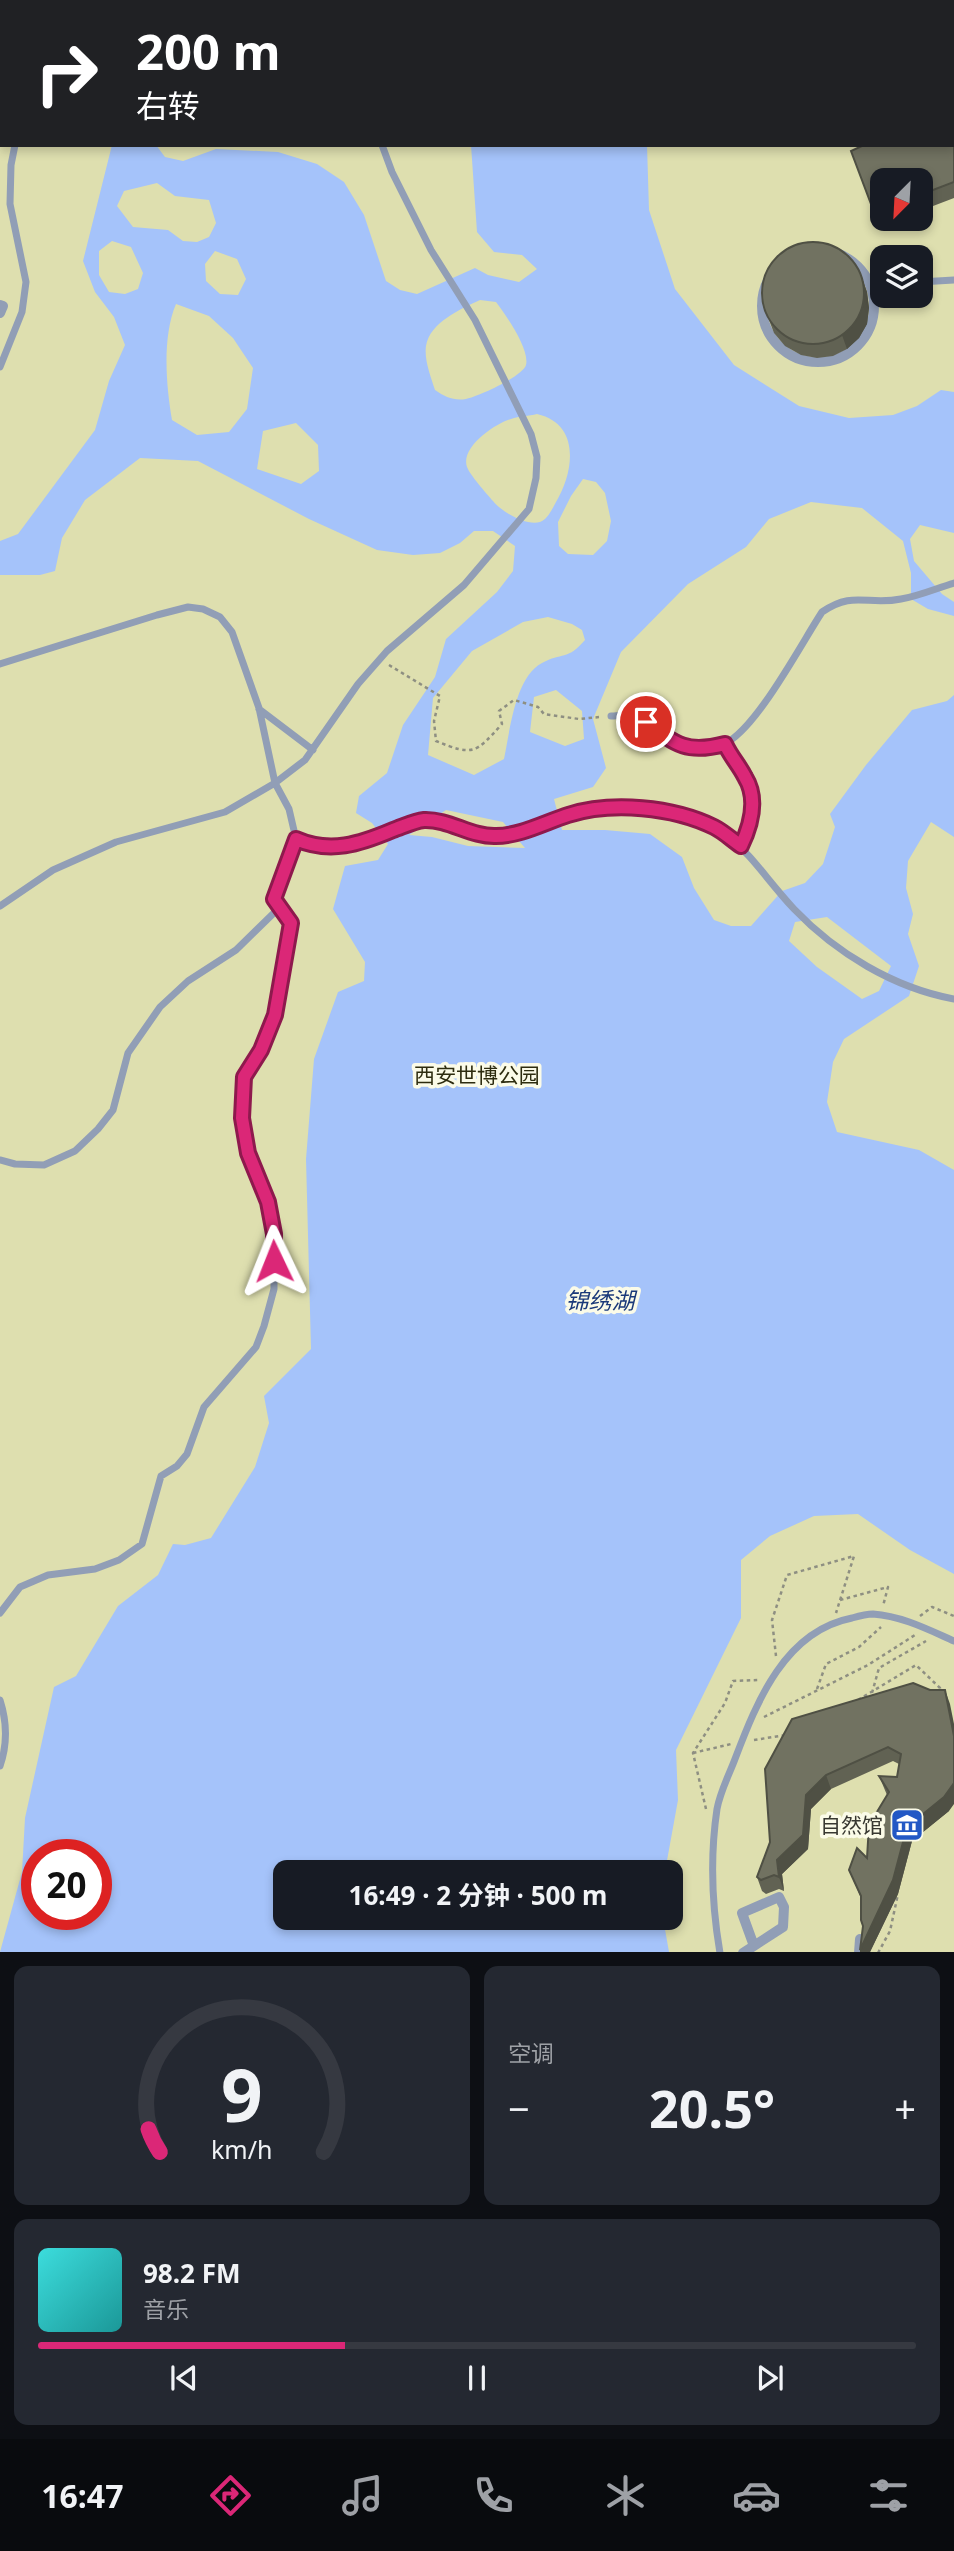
<!DOCTYPE html>
<html lang="zh">
<meta charset="utf-8">
<style>
body{margin:0;font-family:"Noto Sans","Noto Sans SC",sans-serif;background:#242831;color:#f1f3f6;height:100vh;display:flex;flex-direction:column;font-size:26px;white-space:nowrap}
*{box-sizing:border-box;margin:0}
p{font-size:23px;color:#9ea1a6}
.icon{flex:none;width:38px;height:38px;fill:none;stroke:currentColor;stroke-width:2;stroke-linecap:round;stroke-linejoin:round}
.map{position:relative;height:1952px;overflow:hidden}
.drawer{display:flex;flex-direction:column;gap:14px;padding:14px;background:#0d0f14;flex:1}
.drawer>*{flex:none}
.banner{position:absolute;left:0px;top:0px;width:956px;height:147px;box-shadow:0 4px 10px #0003;background:#202124;color:#fff;overflow:hidden}
.needle{width:46px;rotate:204deg}
.tools{position:absolute;left:870px;top:168px;display:grid;gap:14px}
.tools a{display:grid;place-items:center;width:63px;height:63px;border-radius:14px;background:#171b24;box-shadow:0 4px 10px #0003;font-size:35px}
.speed{position:absolute;left:21px;top:1839px;display:flex;gap:14px;font-size:35px;font-weight:700;text-align:center}
.speed>*{display:grid;place-content:center;width:91px;height:91px;border-radius:50%;background:#171b24;box-shadow:0 4px 10px #0003;line-height:1}
.speed .limit{border:10px solid #d22;background:#fff;color:#111}
.pin{position:absolute;display:grid;place-items:center;width:60px;height:60px;color:#fff;margin:-30px;border:4px solid #fff;border-radius:50%;box-shadow:0 2px 7px #0007}
.me{position:absolute;width:77px;margin:-38px;rotate:358deg;stroke-linejoin:round;filter:drop-shadow(0 0 5px #0008)}
.turn{display:flex;align-items:center;gap:24px;height:147px;padding:0 21px;font-size:32px}
.turn .icon{width:91px;height:91px;stroke-width:2.5}
.turn b{display:block;font-size:49px;line-height:60px}
.big{font-size:52px;font-weight:700;line-height:1.1}
.drawer .card{flex:1;display:flex;flex-direction:column;justify-content:center;gap:10px;min-width:0;padding:0 24px;border-radius:14px;background:#242831}
.drawer .dial{align-items:center;gap:0}
.dial svg{height:182px;overflow:visible;fill:none;stroke:#363941;stroke-width:7;stroke-linecap:round;text-anchor:middle}
.dial text{fill:#f1f3f6;stroke:none}
.song{display:flex;align-items:center;gap:21px}
.cover{width:84px;height:84px;border-radius:10px;background:linear-gradient(135deg,hsl(180 70% 55%),hsl(180 70% 35%))}
.played{height:7px;border-radius:4px;background:linear-gradient(90deg,#db2777 35%,#363941 35%)}
.keys{display:flex;justify-content:space-around;direction:ltr}
.heat{display:flex;justify-content:space-between;align-items:center;font-size:38px;direction:ltr}
.drawer .tiles{flex:1;display:grid;gap:14px;grid-template-columns:1fr 1fr}
.card:last-child{grid-column:span 2}
.trip{position:absolute;left:273px;top:1860px;width:410px;height:70px;border-radius:14px;background:#171b24;box-shadow:0 4px 10px #0003;font-weight:700;line-height:70px;text-align:center}
.dock{display:flex;height:112px;justify-content:space-around;align-items:center;background:#090b0e;color:#9ea1a6}
.dock .icon{width:49px;height:49px}
.dock .active{color:#db2777}
.dock b{font-size:32px;color:#f1f3f6}
.map>svg:first-child{display:block}
.green{fill:#dedfaf;fill-rule:evenodd}
.water{fill:#a5c3fa;fill-rule:evenodd}
.lines{fill:none;stroke-linecap:round;stroke-linejoin:round}
.path{stroke:#8e8f82;stroke-width:2.5;stroke-dasharray:3.5 3.5;stroke-linecap:butt}
.service{stroke:#919eb6;stroke-width:7}
.pedestrian{stroke:#919eb6;stroke-width:10}
.wall{fill:#616253}
.shaded-wall{fill:#4f5044}
.building{fill:#717261;stroke:#4f5044;stroke-width:2}
.route-casing{stroke:#8e194d;stroke-width:18}
.route{stroke:#db2777;stroke-width:12}
.labels{text-anchor:middle;dominant-baseline:central;stroke-width:7;stroke-linejoin:round;paint-order:stroke}
.park-label{font-size:21px;fill:#2d2c0f;stroke:#fbfbe8}
.poi-label{font-size:21px;fill:#383831;stroke:#fbfbe8;text-anchor:end}
.water-label{font-size:23px;font-style:italic;fill:#1a3979;stroke:#fbfbe8}
</style>
<div class="map">
<svg width="954" height="1953" viewBox="0 0 954 1953">
<rect width="100%" height="100%" fill="#edeedb"/>
<path class="green" d="M0,0H954V1952L0,1953ZM2,2H954V145H2ZM882,180H920V219H882ZM882,257H920V296H882ZM37,1855H96V1914H37ZM285,1872H670V1918H285Z"/>
<path class="water" d="M482,0H778V2H482Z
M112,145H156L165,157L183,161L216,149L278,152L317,164L344,182L364,215L386,281L400,290L417,294L475,268L488,275L519,282L537,269L522,255L494,252L477,232L471,145H647L649,210L675,289L734,365L799,406L849,418L893,415L917,406L941,390L954,392V533L920,525L910,539L914,561L942,594L954,602V616L928,609L911,599V573L903,541L862,508L811,502L769,519L746,547L688,584L621,652L593,719L606,768L593,787L554,799L562,830H605L650,834L682,857L694,888L714,920L731,926H751L782,891L805,883L823,864L835,827L830,814L866,765L912,710L947,701L954,695V837L931,822L908,861L906,888L913,914L908,934L919,966L909,996L844,1039L833,1062L827,1102L837,1132L919,1150L954,1170V1574L910,1550L858,1514L814,1516L770,1536L741,1560V1618L676,1750L678,1800L666,1866L662,1872H285V1918H663L669,1952H0L22,1872L25,1818L54,1687L76,1676L118,1606L158,1575L173,1544L185,1545L211,1538L255,1467L269,1423L264,1396L311,1349L306,1159L314,1059L338,992L364,981L365,962L333,909L345,866L378,860L388,844L372,823L356,813L359,796L387,773L403,725L435,677L446,639L497,592L513,571L515,546L493,531H474L460,543L440,553L413,555L377,550L309,519L198,461L140,458L85,500L62,538L55,571L40,575H0V541L18,534L95,430L109,381L125,345L114,317L95,292L83,261ZM157,183L175,196L209,200L216,223L209,237L197,242L183,241L168,230L133,227L117,206L124,191ZM112,241L131,247L143,273L138,289L125,294L109,292L99,275V251ZM215,251L237,259L246,279L238,295L220,294L206,281L205,264ZM480,300L496,302C505,314 530,349 526,365C523,376 478,397 466,399C454,401 445,397 435,390C431,377 424,360 426,346C430,322 461,309 480,300ZM176,304L209,316L233,338L253,368L247,409L229,432L197,435L172,420C166,385 162,337 176,304ZM537,414C581,424 574,472 556,502C552,509 548,519 540,522C525,526 501,511 493,501C486,493 470,475 467,467C460,447 496,423 511,419C519,416 529,416 537,414ZM296,423L318,445L319,471L301,484L257,469L263,431ZM583,479L596,482L605,493L611,521L607,541L593,555L568,554L559,546L558,522L571,496ZM548,617L572,624L582,630L585,640C567,661 562,652 542,663C515,677 510,731 504,759L474,775L428,755L433,698L472,651L523,622ZM556,690L582,711L584,739L565,746L530,732L534,697ZM446,810L503,822L525,848L468,846L432,837L409,835ZM827,917L891,966L879,991L862,999L817,967L789,941L795,922ZM37,1855H96V1914H37Z"/>
<g class="lines">
<path class="path" d="M885,0L887,2
M389,665L440,696L434,721L436,741C473,756 475,754 502,724L499,711L514,700L538,707L544,714L579,719L600,717
M840,1600L888,1587L883,1606
M920,1616L932,1607L954,1616
M776,1656L772,1620L787,1575L854,1556L836,1613
M817,1689L826,1664L859,1647L881,1627
M872,1693L879,1668L926,1641
M858,1700L916,1665L940,1688V1692
M764,1717L868,1665L915,1635
M754,1740L786,1735
M693,1753L731,1744
M706,1809L693,1753L725,1703L733,1681L758,1680
M878,1953L890,1931L898,1894"/>
<path class="service" d="M28,0L29,2
M346,0V2
M0,68H2
M0,132L2,133
M920,282L954,280
M872,285L882,284
M0,367L22,312L26,282L10,204L11,165L15,145
M0,664L157,615L188,607L203,609L220,617L232,632L259,708L275,783L289,809L296,839C330,854 360,844 393,830C402,827 413,821 423,820C448,818 470,836 495,836C519,836 544,822 566,815C598,805 634,807 666,813C741,828 747,858 794,909C836,953 894,988 954,999
M259,709L313,750
M611,716C617,716 625,714 632,715C653,719 666,743 687,748C698,751 713,749 724,744C756,730 801,644 822,612C854,590 867,606 901,599C919,596 937,588 954,583
M725,744C731,756 739,765 745,777C758,798 751,825 741,846
M0,906L53,870L116,842L225,812L275,783L305,760L358,684L387,651L464,585L529,509L536,478L537,457L531,434L475,320L431,250L392,172L382,145
M0,1160L15,1164L44,1165L75,1151L98,1129L113,1110L128,1053L160,1007L188,981L236,950L280,907
M0,1613L20,1587L48,1575L95,1569L119,1560L142,1544L161,1476L177,1466L187,1454L204,1407L256,1347L264,1326L274,1289V1234L268,1202L248,1153L242,1117L244,1077L261,1050L275,1015L291,923L274,899L296,839
M0,1700C7,1722 8,1743 0,1766
M720,1953C712,1906 710,1856 717,1809C720,1792 729,1775 735,1759C757,1701 785,1631 852,1618C859,1616 867,1614 873,1614C902,1616 929,1630 954,1641"/>
<path class="pedestrian" d="M762 306a56 56 0 1 1 112 0a56 56 0 1 1-112 0Z
M0,305L3,306L0,313
M743,1953L783,1927L784,1907L779,1897L742,1913L754,1946
M859,1953L860,1939"/>
</g>
<path class="wall" d="M954,111V198L920,211V180H882V219H898L879,226L851,151Z
M862,278L867,292L869,308L867,324L859,338L847,349L833,356L817,358L801,355L785,346L774,333L762,302Z
M950,1704L949,1811L912,1841L898,1894L870,1952H860V1950L863,1926L861,1898L849,1870L867,1858L887,1795L879,1776L897,1777L899,1764L893,1761L831,1789L811,1809L808,1849L782,1874L784,1891L779,1889L766,1894L762,1891L757,1877L770,1842L765,1769Z"/>
<path class="shaded-wall" d="M862,278L867,292L869,308L867,324L859,338L847,349L842,335Z
M945,1690L950,1704L954,1724V1736Z
M826,1775L831,1789L811,1809L808,1849L782,1874L784,1891L779,1877L777,1860L806,1795Z
M954,1783V1804L949,1811L912,1841L898,1894L870,1952H860V1950L907,1827Z"/>
<path class="building" d="M954,111V182L920,195V180H882V209L874,212L851,151L864,145H954Z
M762 293a51 51 0 1 1 102 0a51 51 0 1 1-102 0Z
M913,1683L930,1690H945L954,1736V1783L944,1797L907,1827L893,1880L860,1950L863,1926L861,1920V1896L849,1870L857,1848L867,1858L869,1825L889,1792L879,1776L897,1777L901,1754L888,1747L826,1775L806,1795L803,1835L777,1860L779,1877L774,1875L761,1880L757,1877L770,1842L765,1769L792,1719Z"/>
<g class="lines">
<defs>
<path id="route" d="M274,1261V1234L268,1202L248,1153L242,1118L244,1077L261,1050L275,1015L291,923L274,899L296,839C330,854 360,844 393,830C402,827 414,821 424,820C449,819 471,837 496,836C520,836 546,822 568,815C612,801 673,807 714,827C724,832 732,840 741,846C751,825 758,798 745,777C739,765 731,757 725,744C687,754 676,745 646,722"/>
</defs>
<use href="#route" class="route-casing"/>
<use href="#route" class="route"/>
</g>
<defs>
<symbol id="museum-square" viewBox="-11 -11 22 22"><rect x="-9" y="-9" width="18" height="18" rx="4" fill="#2358c5" stroke="#fbfbe8"/><path d="M0-6L6-3V-2H-6V-3ZM-5-1h2V3h-2ZM-1-1h2V3h-2ZM3-1h2V3H3ZM-6 4H6V6H-6Z" fill="#fff"/></symbol>
</defs>
<g fill-rule="evenodd">
<use href="#museum-square" x="888" y="1806" width="38" height="38"/>
</g>
<g class="labels">
<g class="park-label">
<text x="477" y="1075">西安世博公园</text>
</g>
<g class="poi-label">
<text x="883" y="1825">自然馆</text>
</g>
<g class="water-label">
<text x="600" y="1300">锦绣湖</text>
</g>
</g>
</svg>
<div class="tools">
<a><svg class="needle" viewBox="-14 -14 28 28"><path d="M0-13l5 13h-10z" fill="#e53935"/><path d="M0 13l5-13h-10z" fill="#9ea1a6"/></svg></a>
<a><svg class="icon" aria-label="layers" viewBox="0 0 24 24"><path d="M12 4l9 5-9 5-9-5zM3 14l9 5 9-5"/></svg></a>
</div>
<div class="speed"><div class="limit">20</div></div>
<div class="pin" style="left:646px;top:722px;background:#d93025"><svg class="icon" aria-label="arrive" viewBox="0 0 24 24"><path d="M6 21V4h12l-3 4 3 4H6"/></svg></div>
<svg class="me" style="left:274px;top:1261px" viewBox="-20 -20 40 40"><path d="M0-17L14 15 0 8-14 15z" fill="#db2777" stroke="#fff" stroke-width="4"/></svg>
<div class="trip">16:49 · 2 分钟 · 500 m</div>
<div class="banner">
<div class="turn"><svg class="icon" aria-label="right" viewBox="0 0 24 24"><path d="M7 20v-9h11M14 6l5 5-5 5"/></svg><div><b>200 m</b>右转</div></div>
</div>
</div>
<section class="drawer">
<div class="tiles">
<div class="card dial"><svg viewBox="0 0 100 80">
<path d="M14 69A42 42 0 1 1 86 69"/>
<path d="M14 69A42 42 0 0 1 9 59" stroke="#db2777"/>
<text x="50" y="56" font-size="32" font-weight="700">9</text>
<text x="50" y="72" font-size="11">km/h</text>
</svg></div>
<div class="card"><p>空调</p>
<div class="heat"><a>−</a><b class="big">20.5°</b><a>+</a></div>
</div>
<div class="card">
<div class="song"><i class="cover"></i><div><b>98.2 FM</b><p>音乐</p></div></div>
<div class="played"></div>
<div class="keys"><svg class="icon" aria-label="previous" viewBox="0 0 24 24"><path d="M18 5L8 12l10 7zM5 5v14"/></svg><svg class="icon" aria-label="pause" viewBox="0 0 24 24"><path d="M8 5v14M16 5v14"/></svg><svg class="icon" aria-label="next" viewBox="0 0 24 24"><path d="M6 5l10 7-10 7zM19 5v14"/></svg></div>
</div>
</div>
</section>
<nav class="dock">
<b>16:47</b>
<svg class="icon active" aria-label="directions" viewBox="0 0 24 24"><path d="M12 3l9 9-9 9-9-9zM9 14v-3h6M13 9l2 2-2 2"/></svg>
<svg class="icon" aria-label="music" viewBox="0 0 24 24"><path d="M9 18V5l10-2v13"/><circle cx="6" cy="18" r="3"/><circle cx="16" cy="16" r="3"/></svg>
<svg class="icon" aria-label="phone" viewBox="0 0 24 24"><path d="M5 4h4l2 5-3 2q2 4 5 5l2-3 5 2v4C11 20 4 13 5 4z"/></svg>
<svg class="icon" aria-label="climate" viewBox="0 0 24 24"><path d="M12 3v18M4 7l16 10M4 17L20 7"/></svg>
<svg class="icon" aria-label="car" viewBox="0 0 24 24"><path d="M5 17H2v-5l4-1 3-4h7l3 4 3 1v5h-3M9 17h6M6 11h13"/><circle cx="7" cy="17" r="2"/><circle cx="17" cy="17" r="2"/></svg>
<svg class="icon" aria-label="filters" viewBox="0 0 24 24"><path d="M4 7h16M4 17h16"/><circle cx="9" cy="7" r="2"/><circle cx="15" cy="17" r="2"/></svg>
</nav>
